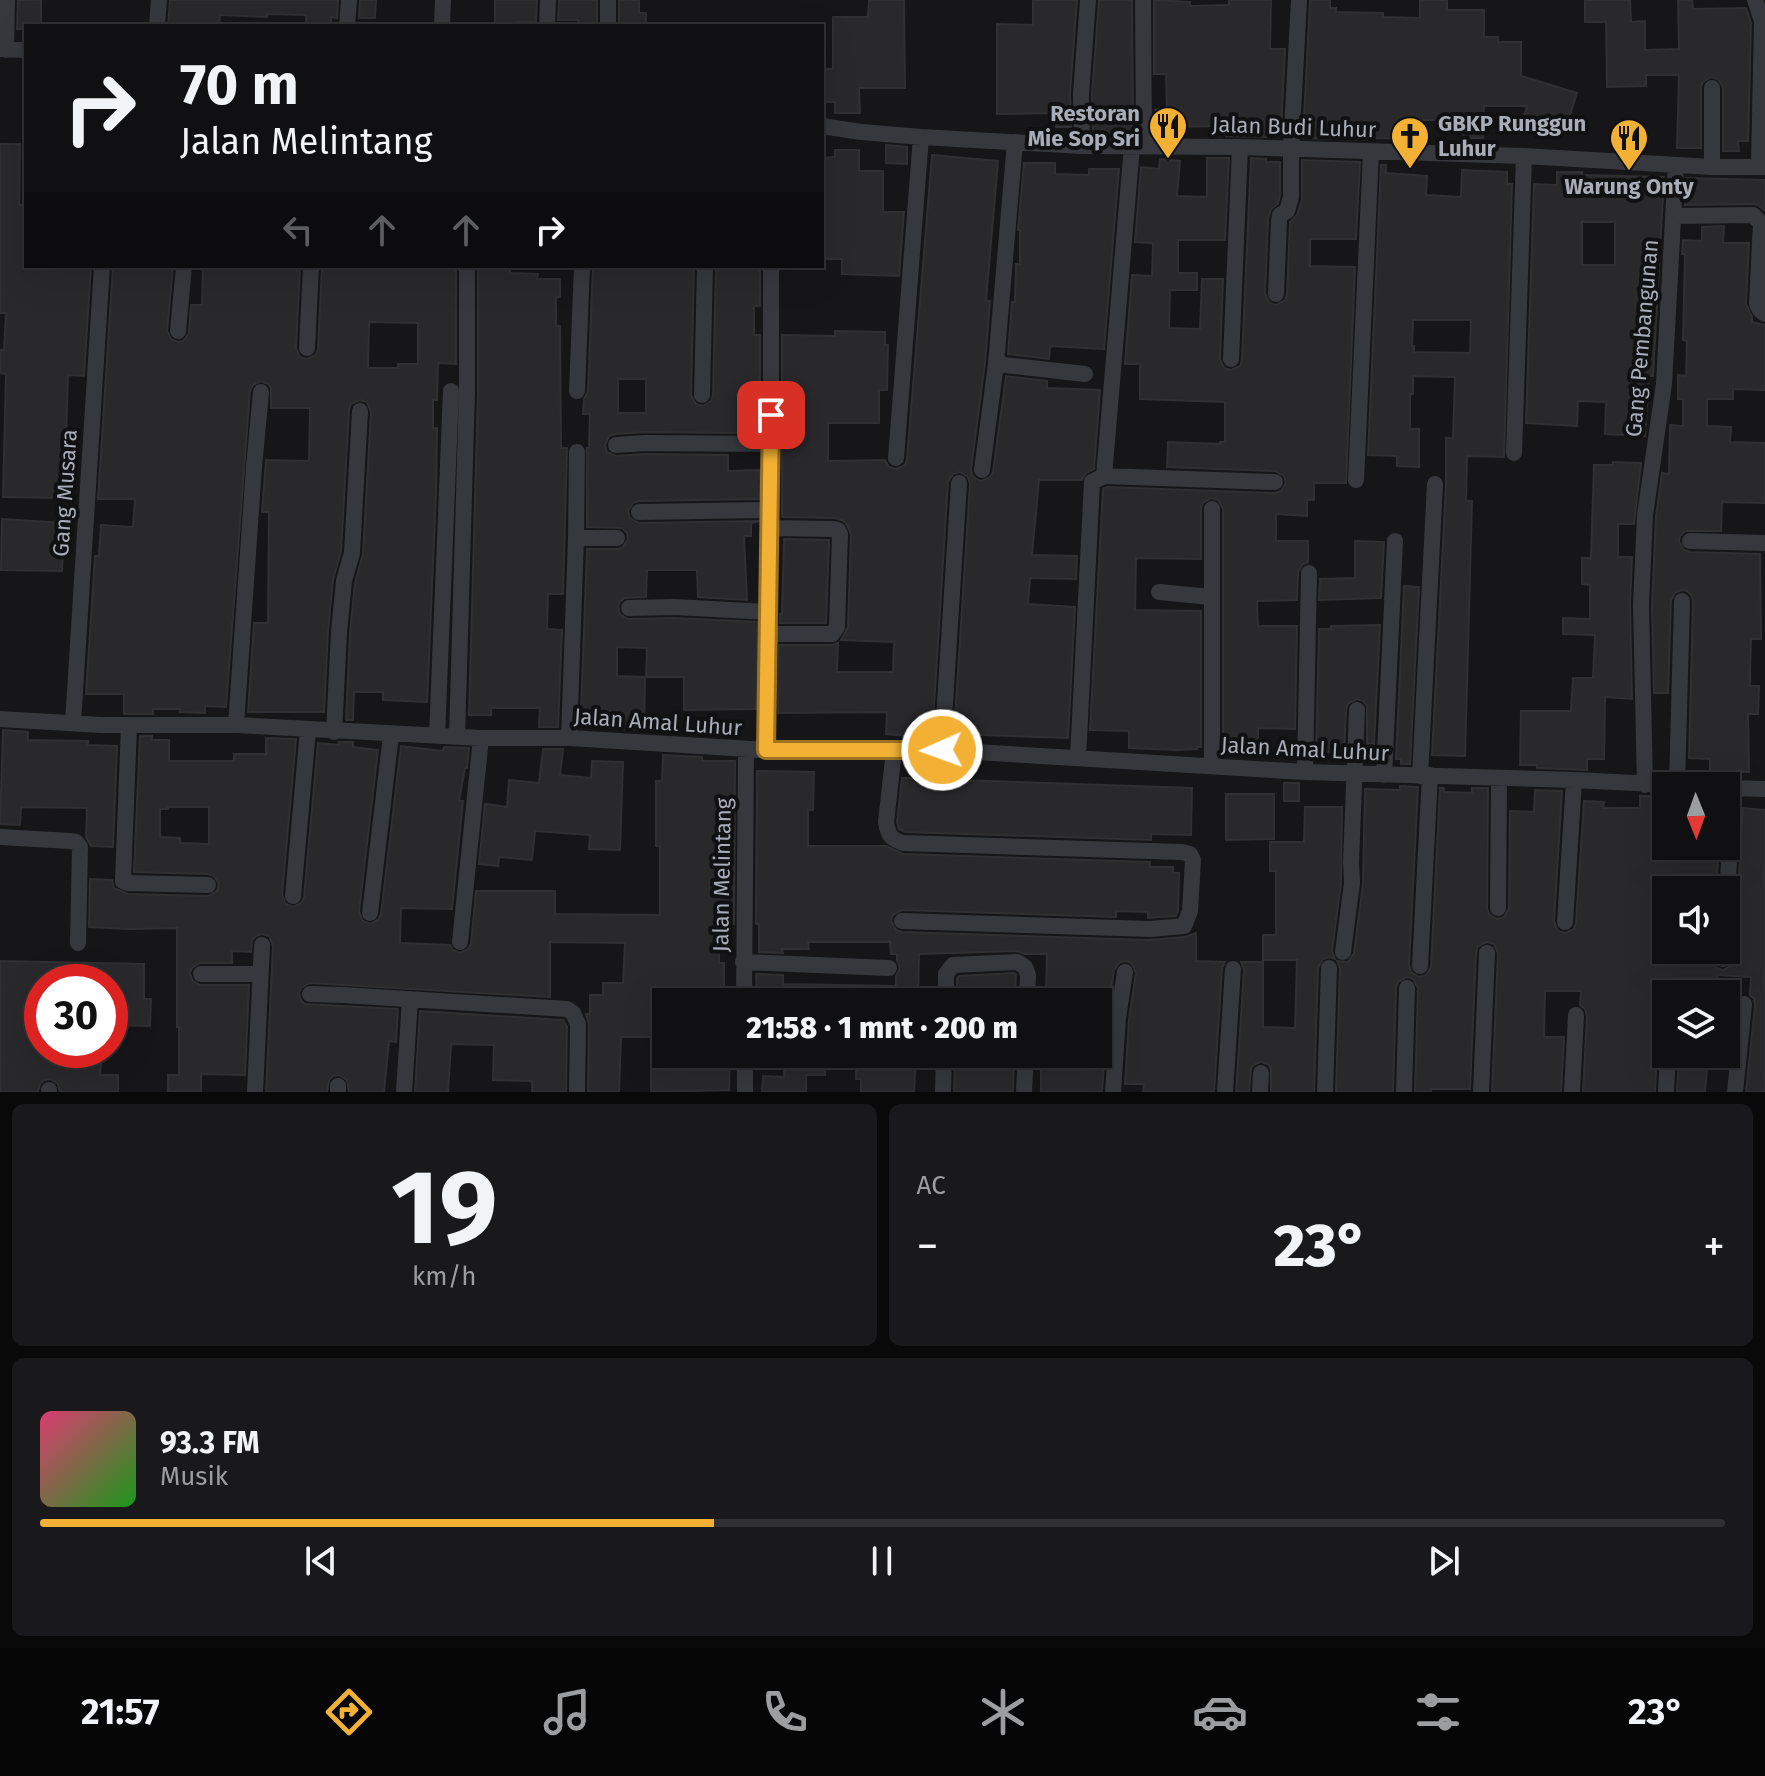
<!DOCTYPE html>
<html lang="id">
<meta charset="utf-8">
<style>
body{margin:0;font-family:"Fira Sans",sans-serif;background:#19191b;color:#f1f3f6;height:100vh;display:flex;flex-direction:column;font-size:30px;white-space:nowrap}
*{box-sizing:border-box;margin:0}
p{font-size:26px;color:#9c9d9f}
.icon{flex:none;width:44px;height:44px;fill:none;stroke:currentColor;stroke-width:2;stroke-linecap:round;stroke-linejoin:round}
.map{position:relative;height:1092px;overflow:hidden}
.panel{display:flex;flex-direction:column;gap:12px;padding:12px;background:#09090a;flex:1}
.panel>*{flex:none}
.hud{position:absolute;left:24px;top:24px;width:800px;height:244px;border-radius:0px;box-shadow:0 8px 32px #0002,0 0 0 2px #303032;background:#101012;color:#f1f3f6;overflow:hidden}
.needle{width:52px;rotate:179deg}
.fabs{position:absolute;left:1652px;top:772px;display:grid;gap:16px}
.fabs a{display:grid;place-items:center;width:88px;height:88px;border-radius:0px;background:#101012;box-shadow:0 8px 32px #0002,0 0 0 2px #303032;font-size:40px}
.speed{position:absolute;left:24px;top:964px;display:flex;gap:16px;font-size:40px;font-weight:700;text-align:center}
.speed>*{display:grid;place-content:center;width:104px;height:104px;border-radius:50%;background:#101012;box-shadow:0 8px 32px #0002,0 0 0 2px #303032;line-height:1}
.speed .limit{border:12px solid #d22;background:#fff;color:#111}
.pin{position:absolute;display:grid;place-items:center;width:68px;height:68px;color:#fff;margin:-34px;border-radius:16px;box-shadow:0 4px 12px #0006}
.me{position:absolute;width:88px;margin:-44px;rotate:268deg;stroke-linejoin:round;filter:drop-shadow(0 0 6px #0008)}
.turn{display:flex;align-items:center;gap:28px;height:168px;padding:0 24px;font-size:36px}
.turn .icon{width:104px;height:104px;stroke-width:2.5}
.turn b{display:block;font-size:56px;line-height:68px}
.lanes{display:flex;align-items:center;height:76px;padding:0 24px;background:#0003;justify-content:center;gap:40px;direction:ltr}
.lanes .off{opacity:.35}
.big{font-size:60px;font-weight:800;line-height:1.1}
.panel .tile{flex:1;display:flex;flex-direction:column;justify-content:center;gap:12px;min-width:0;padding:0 28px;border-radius:12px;background:#19191b}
.panel .dial{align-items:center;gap:0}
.dial b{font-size:104px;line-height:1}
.song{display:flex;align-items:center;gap:24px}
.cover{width:96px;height:96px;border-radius:12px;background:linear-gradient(135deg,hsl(340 70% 55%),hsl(120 70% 35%))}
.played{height:8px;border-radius:4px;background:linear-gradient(90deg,#f2b134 40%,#303032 40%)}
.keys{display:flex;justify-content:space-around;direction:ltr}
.heat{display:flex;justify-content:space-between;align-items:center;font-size:44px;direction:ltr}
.panel .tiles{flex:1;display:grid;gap:12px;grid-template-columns:1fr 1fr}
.tile:last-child{grid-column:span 2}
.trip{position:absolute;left:652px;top:988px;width:460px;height:80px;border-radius:0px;background:#101012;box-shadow:0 8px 32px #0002,0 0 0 2px #303032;font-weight:800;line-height:80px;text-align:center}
.tab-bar{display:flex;height:128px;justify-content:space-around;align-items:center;background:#060607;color:#9c9d9f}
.tab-bar .icon{width:56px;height:56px}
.tab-bar .current{color:#f2b134}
.tab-bar b{font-size:36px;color:#f1f3f6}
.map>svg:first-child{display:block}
.building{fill:#29292c;stroke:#303034;stroke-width:2;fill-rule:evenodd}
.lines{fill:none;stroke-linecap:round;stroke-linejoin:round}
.minor{stroke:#37383d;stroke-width:16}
.route-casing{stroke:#9d7322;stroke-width:20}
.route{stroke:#f2b134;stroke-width:14}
.labels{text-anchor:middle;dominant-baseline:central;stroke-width:8;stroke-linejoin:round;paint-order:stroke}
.poi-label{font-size:22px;font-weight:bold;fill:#a8adb8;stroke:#111113;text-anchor:end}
.street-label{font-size:22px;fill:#a8adb8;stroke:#111113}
</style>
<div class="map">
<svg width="1765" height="1092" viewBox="0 0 1765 1092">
<rect width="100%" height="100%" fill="#161618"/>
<path class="building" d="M18,0H41V26H26V29H17Z
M170,0H338L337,18L331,17V25H306V15L267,14V17L220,15L219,26H168Z
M360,0H376L375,18H359Z
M495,0H537L536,22H517V26H495Z
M559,0H597V26H578V20H558Z
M619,0H639V13H646V26H619Z
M869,0H904L905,88H859L860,113H835V102H822V69H833V17H868Z
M1033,0H1077L1070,93L1071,127H1056V113L997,114V24L1033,25Z
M1099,0H1132L1133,135L1093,133L1092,94Z
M1154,0L1190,2V6L1229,5V0H1271L1270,49H1285L1281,131H1266V137L1226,136V126L1164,127L1165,133L1155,134V110L1167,109L1166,74H1154Z
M1310,0H1330V8H1336V12L1383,13V17L1420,18V0H1447V10H1484V37H1498V42H1521V76L1577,93L1564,134L1522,122L1527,106H1484L1483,138H1463L1464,120H1413V139L1369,138V140L1303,138Z
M1585,0H1630L1631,22L1645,21V50L1679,49L1678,0H1692L1693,9L1746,8L1751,23L1748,141H1738L1739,151H1723V87L1718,79L1711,77L1703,82L1701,87V148H1677L1679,75H1646V86L1607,87L1606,22H1585Z
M0,144H20L19,205H26V266H91L84,376L68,375L64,498L3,497L6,374L0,373V350H4L6,313H0Z
M886,145L907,147V164L886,163Z
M835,150H859V171H883V212H904L899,276L842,274V259H822V158L835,157Z
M932,155L998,161L986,301H990L985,363L971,469L972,475L976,479L981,481L990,477L993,472L1006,376L1047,381V388L1100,390L1094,469L1086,473L1082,480H1039L1032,555L1077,556L1076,579L1030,578L1028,604L1075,607L1068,738L954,734L970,484L968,477L960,472L953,474L948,482L932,738L886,734L887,712L778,713L779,645H832L838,643L837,672H893L894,642L841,640L848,627L851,534L847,525L844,521L835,518L782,517V335L835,336V331L885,332V345H888L887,390H879V423H828V461L885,460L889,467L896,469L905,465L907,459Z
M1207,158H1229L1225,240H1178V273H1197V290H1170L1169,328L1200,329L1202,279H1223L1220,359L1224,368L1231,370L1240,366L1242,359L1251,158L1266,159V162H1280V195L1278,204L1271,209L1268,219L1265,294L1270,303L1276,305L1285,300L1287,294L1290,222L1297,215L1302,200V160L1360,162L1356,239H1310V266L1355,267L1346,483H1314V500H1307V516L1276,514V541H1308V562L1303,564L1298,572L1297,600L1257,601L1258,626H1297L1295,729L1258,728V746H1231V748H1223V509L1218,500L1211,498L1203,503L1201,508V559L1136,558L1135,610L1201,611V747H1197V749L1177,750L1129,748V731L1090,730L1103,489L1106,487L1275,493L1281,491L1286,483L1284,476L1275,471L1167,467L1168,442L1220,444V442H1225V402L1140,399V364H1125L1132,275L1152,276L1153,243L1135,242L1141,167L1159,169L1160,159L1180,161L1177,196L1207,197Z
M1024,163H1055V174L1089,175V169H1119L1104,349L1050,346L1049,359L1008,354L1012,302H1015L1016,264H1020V230H1018Z
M1381,165H1386V173L1427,176L1426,195L1461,197L1462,170L1507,172V184H1512L1504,457L1467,456L1466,501H1472L1465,756L1432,755L1446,485V438H1453L1455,377L1413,376V394H1410V429H1419V467L1397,466V456L1368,455ZM1413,320H1471L1470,353L1414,352V346H1412Z
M1557,172H1582V175L1664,177L1653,376H1649L1645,436L1605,434L1606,402L1578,401L1577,426L1526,423L1534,184L1557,185ZM1582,222H1615V265H1582Z
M1686,178L1765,180V211L1758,205L1753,204L1685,205Z
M1724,226L1723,243H1749L1746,304L1752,317V322L1765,325V390L1733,389V399H1707V426L1731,427L1730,442L1765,443V503L1722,502L1721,531H1685L1680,536L1679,541L1684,550L1690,552L1760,554L1761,639H1751L1750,672V686H1759L1758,714H1748L1749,772L1710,771V759L1689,758L1693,601L1691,595L1687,591L1682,590L1676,592L1671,600L1668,693H1654L1652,605L1656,516L1662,473L1669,474L1670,425L1683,426V399H1678V375L1686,376L1687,341L1683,340L1685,254H1682L1683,240L1702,241V227Z
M113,266H173L167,331L171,339L178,342L183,341L189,333L191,305H202L203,266H300L296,348L300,357L307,359L316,355L318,349L322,266H456V364L438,363L437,400H433V428H437L436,493L427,702L383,700V692H354L353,720H346L350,633L355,583L363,554L371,412L367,402L360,400L351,404L349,410L341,551L333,580L328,631L324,712H248L254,623H268L269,512H262L266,460L309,461L310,408H271V388L268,384L261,381L253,385L250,391L226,707L205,706V713L180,712V709H153V714H124V694H86L95,556H99L101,525L133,527L135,499H98ZM369,322L418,323V364H398V368H368Z
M478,266H510V273L538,274L537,279H560V297H556V326H560L561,448H567L563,594H548L547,629L562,630L558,727H539L540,708H491V715H469L478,391Z
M593,266H694L691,395L696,404L703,406L711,401L713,395L716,266H760V306H754V335H760V418L747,417V433L645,432L615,434L609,436L605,445L607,452L616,456L645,454L728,455V471L760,470V499L639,501L633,503L628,511L630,518L639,523L760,521L751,523V536H744L747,600L698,597L697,570H647L646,597L624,598L620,602L618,607L620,614L628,619L674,618L758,622L756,709L684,710V677H646L647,648L617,647V676L645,677L644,730L614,729V711H581L587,549H618L623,547L628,539L627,533L622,528L587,527V448H589L590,414H583L584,399L588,391ZM618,379H646V413H618Z
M1613,462L1641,463L1634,524H1618V557H1632L1630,605L1632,699L1605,697L1604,759H1587V770L1537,768V765H1520L1521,711H1571L1573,678H1593L1595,635L1563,634V618L1590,619V585L1582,584V558H1591L1594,465H1613Z
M2,519L64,523L62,571L1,570Z
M784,539L829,540L826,623H780V614H782Z
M1355,541L1384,542L1381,598L1319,600L1320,579L1355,578Z
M1404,586L1419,587L1410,764H1401V759H1396Z
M1380,625L1374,744H1367V706L1363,701L1357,699L1348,704L1346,709L1344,756L1331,755V752H1316L1319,629H1331V626Z
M3,730L28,732V740L88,741V745L117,746L113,847L91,846L86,837L87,808L21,807L20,825L0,824Z
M140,736H152V740H169V761H234V754H266V738L296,739L282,895L286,904L293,907L301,903L304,897L318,743L339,745V742H353V747L378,750L359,912L363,921L370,924L378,920L381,914L401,746L443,751L444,747L469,748L467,768H465L459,801H463L452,909L401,908L400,943L450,945L453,950L460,953L468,949L471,944L476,891H555V914L660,915V846H656V781H662L663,755L702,757V761H735L734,924H722V935H719V963H724V994H670L669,1000H666V1031H652V1037H621L619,1092H588L589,1024L586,1014H590V995H603V983H623L625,943L550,942V997L310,983L301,988L299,993L301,1000L305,1004L398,1009L396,1042L389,1041L384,1092H349L347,1080L339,1075L333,1076L329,1080L327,1092H266L273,946L269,936L262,934L256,936L252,940L251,952L232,951V963H200L192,968L190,973L192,980L200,985H249L245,1075L201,1074V1091H168V1075H179V1027H177V928L130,929L89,927L90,879L112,880L114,888L128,894L208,896L217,891L219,884L214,876L208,874L134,872ZM168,807H209V844L180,843V838L160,837V809H168Z
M543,749H563L560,775L591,778L592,761L623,762L620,850L589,849L590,835L535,831L532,860L499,857L498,866L479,864L485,804L507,807L509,780L539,783Z
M757,771L814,772L813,810H808V846H886L903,854L1150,862V867H1173V873H1179L1178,911L1176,916L1148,918V912L1116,911V917L902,910L893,915L891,921L896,930L902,932L1148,940L1185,937L1196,933V961L1225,962L1222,968L1214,1092H1143L1144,1084H1125L1129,1019L1136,973L1132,964L1127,961L1120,962L1114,970L1107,1017L1102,1092H1041V1054H1098V1002H1048V992H1046L1047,954H1025L1016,951L919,954L918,1002H757L756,974L783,975V984L896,986V976L900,968L897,960V954H891L890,942H808L809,949H782L783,953L759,952V924H756Z
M902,778L1192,788L1191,835L1151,834V840L905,832L899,829L897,822Z
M1284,783H1299V801H1284Z
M1400,786L1418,787L1409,965L1411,972L1419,977L1426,975L1431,967L1440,788H1444V792L1472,793V788H1488L1487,908L1489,914L1497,919L1504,917L1509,908L1510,811L1534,812L1535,790L1562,791L1554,921L1558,931L1565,933L1574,929L1576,923L1584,801L1604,802L1603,808H1640V796H1663V809L1666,810V846H1719L1716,890H1664L1662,930H1666V950H1713V964L1717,968L1723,970L1731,966L1734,960L1743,808L1765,810V1092H1746L1755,1005L1754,999L1750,995L1751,977L1717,975L1716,994H1666L1665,1044L1659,1047L1657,1053L1655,1092H1583L1587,1016L1585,1009L1580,1005L1581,991H1545L1544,1037H1564L1561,1092H1492L1498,953L1494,944L1487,942L1478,946L1476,953L1470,1089H1431V1092H1415L1418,988L1413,979L1407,977L1398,982L1396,988L1393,1092H1336L1340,968L1337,961L1348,962L1354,953L1363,884L1365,789L1400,790Z
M1226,794H1274V839L1226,840Z
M1305,807H1342L1341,883L1332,951L1335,959L1329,957L1323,959L1318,968L1314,1092H1271V1069L1268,1064L1261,1062L1255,1064L1251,1068L1249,1092H1236L1244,970L1241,962H1263V1027L1295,1028L1297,960H1263V935H1276V871H1270V842H1304Z
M0,961L144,964V999H151L150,1026L110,1025V982H42V1050H102L100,1075H118V1092H60L58,1084L50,1079L44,1080L40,1084L38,1092H0Z
M1014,973L1016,974L1015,1002H957V978L959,976Z
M420,1011L563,1020L567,1026L566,1092H532V1081L493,1080L494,1045L451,1044L448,1092H415Z
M716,1054H730L729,1090L651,1092V1058L716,1057Z
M784,1054H826L825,1075H806V1092H762L763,1076L784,1077Z
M894,1054H916L914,1092H861V1079H856V1057H893Z
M955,1054H1014L1013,1092H954Z
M1679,1054H1708L1705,1092H1677Z"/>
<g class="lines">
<path class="minor" d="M608,0V26
M1143,0L1144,146
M1755,0L1762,21L1759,166
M157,26L159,0
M347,26L349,0
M442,26L443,0
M547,26L548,0
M0,49L26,50
M6,50L7,0
M822,126L861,132L921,137L1082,146L1240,147L1524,156L1712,167H1765
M1082,146L1081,94L1088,0
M1712,167V88
M1673,216L1753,215L1761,223L1757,304L1760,310L1765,314
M1276,294L1279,221L1280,215L1287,211L1291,197V149L1299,0
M178,331L184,266
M307,348L311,266
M1231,359L1240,147
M996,364L1015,142
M577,391L582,266
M702,395L705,266
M616,445L645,443L771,444
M1514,453L1524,156
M896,458L921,137
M982,470L996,364L1085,374
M1104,476L1132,146
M1356,480L1371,152
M1212,509V766
M639,512L771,510
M576,538H617
M1690,541L1765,543
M1159,592L1211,597
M629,608L674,607L769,612
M769,634H832L837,627L840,534L838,530L834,529L769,528
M0,719L101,725H236L481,738H569L766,750H942L1305,772L1574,780L1697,786
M73,723L102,266
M129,725L123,881L128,883L208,885
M236,725L254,467L261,392
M334,732L339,632L344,581L352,553L360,411
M437,736L451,391
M457,737L467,391V266
M569,738L576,538L577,452
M766,750L771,510V266
M942,750L959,483
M894,751L886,822C888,835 891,839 903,843L1182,852L1190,854L1193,860L1190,911L1184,926L1150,929L902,921
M1078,758L1092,482L1104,476L1275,482
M1305,772L1309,573
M1384,775L1395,541
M1420,776L1435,484
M1677,784L1682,601
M1645,785L1641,605L1645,515L1664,384L1676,165
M1726,788L1765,789
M0,837L70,841L76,842L80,847L78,943
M293,896L308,730
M1498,908L1499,779
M370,913L391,735
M1726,916L1733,789
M1565,922L1574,780
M460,942L481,738
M1343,952L1352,883L1351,862L1357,710
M1723,959L1724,950
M743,962L889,968
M1420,966L1430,775
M201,974H260
M310,994L343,995L567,1009L573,1013L578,1024L577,1092
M744,1002L746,750
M946,1002V974L953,965L1017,962L1025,967L1028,975L1027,1002
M745,1054V1092
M49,1092V1090
M255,1092L262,945
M338,1092V1086
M404,1092L410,999
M943,1092L944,1054
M1024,1092L1026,1054
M1113,1092L1118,1018L1125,972
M1225,1092L1233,969
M1260,1092L1261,1073
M1325,1092L1329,968
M1404,1092L1407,988
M1481,1092L1487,953
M1572,1092L1576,1015
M1666,1092L1668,1054
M1735,1092L1744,1004"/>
</g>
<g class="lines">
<defs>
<path id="route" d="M771,415L766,750H942"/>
</defs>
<use href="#route" class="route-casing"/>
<use href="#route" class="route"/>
</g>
<defs>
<symbol id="restaurant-pin" viewBox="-11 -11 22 30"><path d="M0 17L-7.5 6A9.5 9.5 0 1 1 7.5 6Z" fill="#f2b134" stroke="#111113"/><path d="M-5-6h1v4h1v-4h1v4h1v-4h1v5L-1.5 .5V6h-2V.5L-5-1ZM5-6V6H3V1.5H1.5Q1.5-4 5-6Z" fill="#111"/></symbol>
<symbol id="church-pin" viewBox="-11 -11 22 30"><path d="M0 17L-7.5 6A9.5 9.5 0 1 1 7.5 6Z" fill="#f2b134" stroke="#111113"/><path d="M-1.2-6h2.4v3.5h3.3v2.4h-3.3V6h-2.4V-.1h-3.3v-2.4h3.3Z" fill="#111"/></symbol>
</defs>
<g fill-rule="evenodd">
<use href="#restaurant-pin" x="1146" y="104" width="44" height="60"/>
<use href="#church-pin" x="1388" y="114" width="44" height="60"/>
<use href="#restaurant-pin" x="1607" y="116" width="44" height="60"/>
</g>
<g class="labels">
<g class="poi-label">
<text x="1140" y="113">Restoran<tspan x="1140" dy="25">Mie Sop Sri</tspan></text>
<text x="1438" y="123" text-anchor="start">GBKP Runggun<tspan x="1438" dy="25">Luhur</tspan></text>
<text x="1629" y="186" text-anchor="middle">Warung Onty</text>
</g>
<g class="street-label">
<text transform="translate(1294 127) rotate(2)">Jalan Budi Luhur</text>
<text transform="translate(1642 338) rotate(-85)">Gang Pembangunan</text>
<text transform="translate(65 493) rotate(-86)">Gang Musara</text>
<text transform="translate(658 722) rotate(4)">Jalan Amal Luhur</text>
<text transform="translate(1305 749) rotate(3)">Jalan Amal Luhur</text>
<text transform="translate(722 875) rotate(-89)">Jalan Melintang</text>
</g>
</g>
</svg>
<div class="fabs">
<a><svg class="needle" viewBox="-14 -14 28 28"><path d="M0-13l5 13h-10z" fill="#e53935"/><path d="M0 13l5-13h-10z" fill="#9c9d9f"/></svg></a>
<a><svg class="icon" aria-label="sound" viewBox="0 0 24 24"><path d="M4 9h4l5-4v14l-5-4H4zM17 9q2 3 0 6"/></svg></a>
<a><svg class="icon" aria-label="layers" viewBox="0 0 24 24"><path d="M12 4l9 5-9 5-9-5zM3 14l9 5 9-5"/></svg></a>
</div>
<div class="speed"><div class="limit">30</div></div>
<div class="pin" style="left:771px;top:415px;background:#d93025"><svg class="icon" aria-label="arrive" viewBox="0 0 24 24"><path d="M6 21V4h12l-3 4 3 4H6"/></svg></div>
<svg class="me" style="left:942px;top:750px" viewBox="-20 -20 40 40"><circle r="17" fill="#f2b134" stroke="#fff" stroke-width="3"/><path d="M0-11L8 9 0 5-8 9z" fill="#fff"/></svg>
<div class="trip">21:58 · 1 mnt · 200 m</div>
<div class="hud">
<div class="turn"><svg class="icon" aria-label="right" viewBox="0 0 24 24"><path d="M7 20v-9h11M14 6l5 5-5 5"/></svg><div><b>70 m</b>Jalan Melintang</div></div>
<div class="lanes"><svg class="icon off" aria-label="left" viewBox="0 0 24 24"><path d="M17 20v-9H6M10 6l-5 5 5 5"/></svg><svg class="icon off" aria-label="ahead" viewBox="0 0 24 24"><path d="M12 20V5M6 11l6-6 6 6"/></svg><svg class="icon off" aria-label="ahead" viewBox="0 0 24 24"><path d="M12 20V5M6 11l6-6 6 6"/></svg><svg class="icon" aria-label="right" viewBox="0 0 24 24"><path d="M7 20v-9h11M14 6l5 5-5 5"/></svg></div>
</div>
</div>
<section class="panel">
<div class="tiles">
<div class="tile dial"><b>19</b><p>km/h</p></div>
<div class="tile"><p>AC</p>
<div class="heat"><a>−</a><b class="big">23°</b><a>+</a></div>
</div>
<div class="tile">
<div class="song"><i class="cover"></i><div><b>93.3 FM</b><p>Musik</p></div></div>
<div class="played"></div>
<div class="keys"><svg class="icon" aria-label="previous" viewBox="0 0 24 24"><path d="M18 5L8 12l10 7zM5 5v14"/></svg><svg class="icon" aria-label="pause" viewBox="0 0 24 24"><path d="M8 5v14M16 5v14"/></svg><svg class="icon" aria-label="next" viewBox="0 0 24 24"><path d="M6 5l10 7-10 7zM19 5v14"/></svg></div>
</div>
</div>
</section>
<nav class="tab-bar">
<b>21:57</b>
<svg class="icon current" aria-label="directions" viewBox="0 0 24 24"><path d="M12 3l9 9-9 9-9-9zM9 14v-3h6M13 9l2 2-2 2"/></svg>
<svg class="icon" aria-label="music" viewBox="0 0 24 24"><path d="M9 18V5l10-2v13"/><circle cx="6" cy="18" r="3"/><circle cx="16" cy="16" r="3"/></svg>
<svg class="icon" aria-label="phone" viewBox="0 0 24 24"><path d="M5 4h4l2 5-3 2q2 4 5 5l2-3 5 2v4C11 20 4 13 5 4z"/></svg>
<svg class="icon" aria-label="climate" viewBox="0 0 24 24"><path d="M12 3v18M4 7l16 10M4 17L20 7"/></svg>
<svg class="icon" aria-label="car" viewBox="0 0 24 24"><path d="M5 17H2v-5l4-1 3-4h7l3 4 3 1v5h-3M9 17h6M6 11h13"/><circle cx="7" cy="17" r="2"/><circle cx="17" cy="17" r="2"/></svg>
<svg class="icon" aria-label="filters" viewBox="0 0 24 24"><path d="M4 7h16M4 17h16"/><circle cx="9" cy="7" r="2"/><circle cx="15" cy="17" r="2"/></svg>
<b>23°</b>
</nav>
